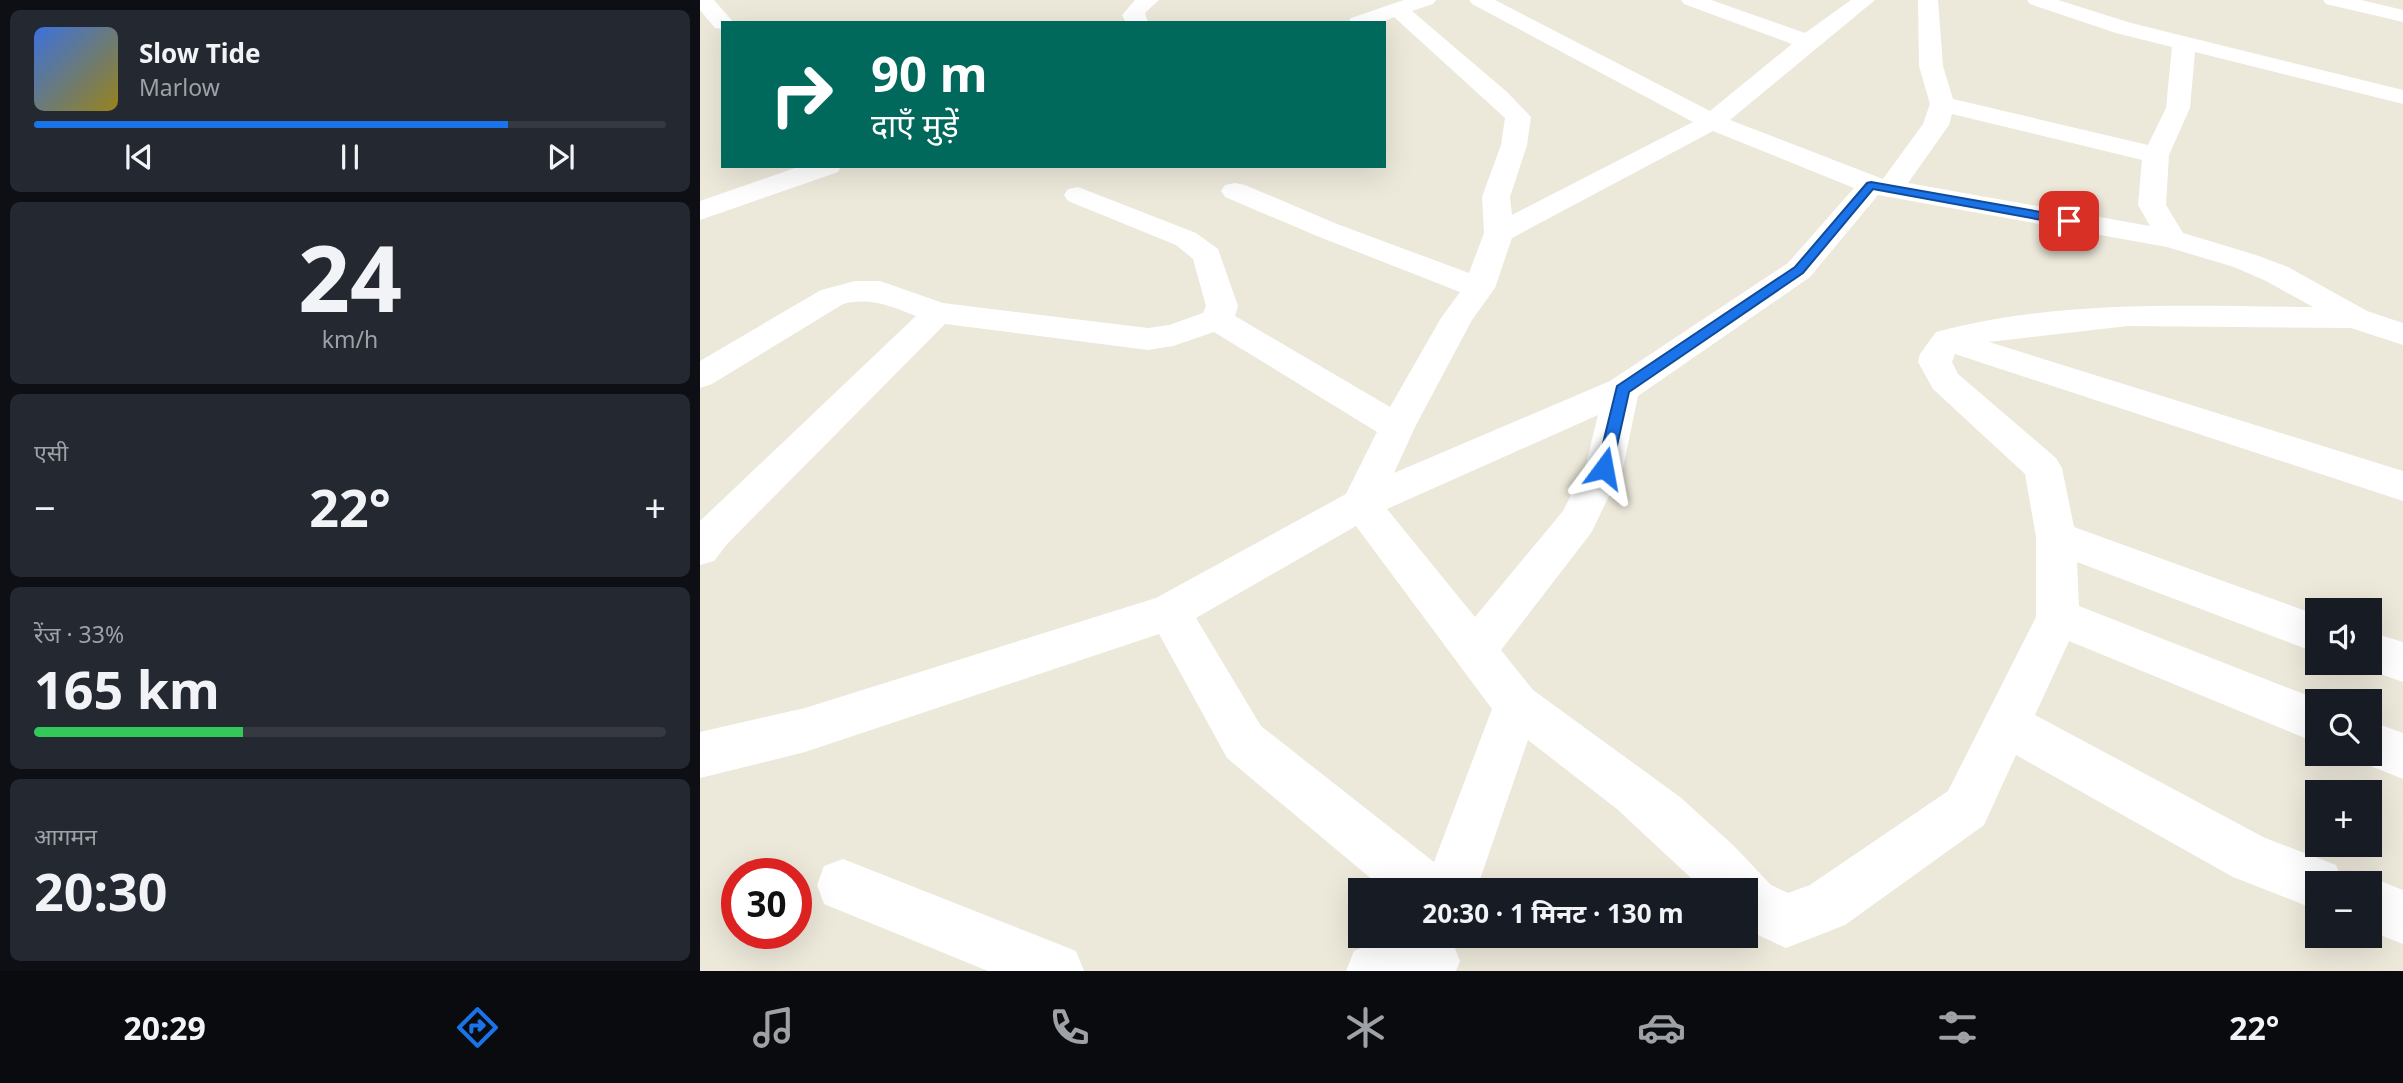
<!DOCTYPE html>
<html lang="hi">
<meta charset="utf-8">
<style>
body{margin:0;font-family:"Noto Sans","Noto Sans Devanagari",sans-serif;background:#242831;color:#f1f3f6;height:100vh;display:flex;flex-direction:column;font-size:26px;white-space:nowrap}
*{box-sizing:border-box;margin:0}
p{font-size:23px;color:#9ea1a6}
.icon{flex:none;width:38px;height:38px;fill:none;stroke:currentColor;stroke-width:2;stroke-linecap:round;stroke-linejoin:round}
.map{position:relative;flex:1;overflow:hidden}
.drawer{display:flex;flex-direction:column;gap:10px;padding:10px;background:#0d0f14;width:700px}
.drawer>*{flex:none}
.hud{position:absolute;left:21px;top:21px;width:665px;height:147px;border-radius:0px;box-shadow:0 7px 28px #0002;background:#00695c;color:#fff;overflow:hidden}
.buttons{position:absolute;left:1605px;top:598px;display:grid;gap:14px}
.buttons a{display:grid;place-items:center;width:77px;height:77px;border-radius:0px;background:#171b24;box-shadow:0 7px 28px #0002;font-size:35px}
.speed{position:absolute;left:21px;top:858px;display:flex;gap:14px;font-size:35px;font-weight:700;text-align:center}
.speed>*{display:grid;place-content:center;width:91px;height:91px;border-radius:50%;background:#171b24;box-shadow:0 7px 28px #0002;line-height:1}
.speed .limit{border:10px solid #d22;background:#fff;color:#111}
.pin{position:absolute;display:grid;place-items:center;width:60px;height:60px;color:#fff;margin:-30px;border-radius:14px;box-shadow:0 4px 10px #0006}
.me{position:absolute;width:77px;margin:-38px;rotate:13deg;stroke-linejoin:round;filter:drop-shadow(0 0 5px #0008)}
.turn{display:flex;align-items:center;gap:24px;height:147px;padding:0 35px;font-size:32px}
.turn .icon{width:91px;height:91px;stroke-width:2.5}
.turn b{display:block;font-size:49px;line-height:60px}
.big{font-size:52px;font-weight:700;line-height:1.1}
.drawer .widget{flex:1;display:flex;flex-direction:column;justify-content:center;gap:10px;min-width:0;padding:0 24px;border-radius:10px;background:#242831}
.drawer .dial{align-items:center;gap:0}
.dial b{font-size:91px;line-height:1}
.song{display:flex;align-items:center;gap:21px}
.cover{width:84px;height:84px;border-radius:10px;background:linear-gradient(135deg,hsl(220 70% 55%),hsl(50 70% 35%))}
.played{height:7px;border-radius:4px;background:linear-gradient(90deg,#1a73e8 75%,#363941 75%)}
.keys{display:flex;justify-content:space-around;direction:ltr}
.heat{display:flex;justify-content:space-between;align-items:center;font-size:38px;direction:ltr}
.charge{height:10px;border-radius:5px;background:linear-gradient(90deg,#34c759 33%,#363941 0)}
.trip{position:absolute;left:648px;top:878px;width:410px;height:70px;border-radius:0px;background:#171b24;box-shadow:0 7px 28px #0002;font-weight:700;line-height:70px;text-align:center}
.menu{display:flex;height:112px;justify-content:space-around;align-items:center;background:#090b0e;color:#9ea1a6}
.menu .icon{width:49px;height:49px}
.menu .selected{color:#1a73e8}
.menu b{font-size:32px;color:#f1f3f6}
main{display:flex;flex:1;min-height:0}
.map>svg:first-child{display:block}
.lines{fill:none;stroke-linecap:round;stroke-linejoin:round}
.street{fill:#fff;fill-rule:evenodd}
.route{fill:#1a73e8;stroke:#114b97;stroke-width:2}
</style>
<main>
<section class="drawer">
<div class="widget">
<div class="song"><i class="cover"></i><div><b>Slow Tide</b><p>Marlow</p></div></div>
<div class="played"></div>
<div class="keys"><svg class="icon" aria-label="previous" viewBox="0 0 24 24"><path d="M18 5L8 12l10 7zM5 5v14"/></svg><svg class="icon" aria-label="pause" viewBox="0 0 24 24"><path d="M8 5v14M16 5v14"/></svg><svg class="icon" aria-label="next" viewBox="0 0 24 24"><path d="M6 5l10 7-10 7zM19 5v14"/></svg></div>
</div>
<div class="widget dial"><b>24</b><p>km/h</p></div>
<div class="widget"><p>एसी</p>
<div class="heat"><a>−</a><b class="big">22°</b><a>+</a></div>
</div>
<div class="widget"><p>रेंज · 33%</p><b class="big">165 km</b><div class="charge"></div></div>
<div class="widget"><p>आगमन</p><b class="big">20:30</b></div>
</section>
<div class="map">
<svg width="1703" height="971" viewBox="0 0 1703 971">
<rect width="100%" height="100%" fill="#ece8da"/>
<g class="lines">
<path class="street" d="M0,0H14L34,23H23V29L15,28L0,10Z
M435,0H459L445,13L448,23H426L422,15Z
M704,0H736L733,4L712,11L807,92L831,117L827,145L810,197L812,215L993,122L772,4L769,0H795L1010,111L1092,44L984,4L981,0H1011L1105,33L1151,0H1175L1030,120L1183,179L1223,124L1230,104L1219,66L1218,0H1238L1243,66L1253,99L1448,145L1466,108L1472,47L1416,33L1330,4L1327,0H1358L1431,23L1703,90V104L1495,52L1490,108L1469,155L1466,205L1483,233L1556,255L1588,267L1667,311L1703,323V345L1651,328L1428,326L1289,342L1703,471V501L1255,354L1252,362L1258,374L1356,458L1362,468L1374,527L1617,615V653L1377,562L1379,606L1624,702H1617V743L1369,641L1335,715L1565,838L1636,865L1643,884H1617V910L1533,877L1316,755L1284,825L1145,925L1086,948L1045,929V891H1005L917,809L828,740L776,891H686L527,758L459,634L105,752L0,778V732L105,708L456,598L646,494L677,432L514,332L473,346L448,350L245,324L28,543L14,561L0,565V521L216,316C190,306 171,297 143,304L12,384L0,388V361L121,290L155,281H180L243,303L448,328L469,325L503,313L506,306L493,259L476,245L368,201L364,195L368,189L378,187L496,233L518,249L538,306L535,316L690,407L741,318L760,292L617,236L525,197L521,191L525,185L535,183L545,185L637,224L769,273L784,233L782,197L801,145L805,118L694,17L680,23H648L651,18ZM1252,114L1442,160L1438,205L1450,226L1208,183L1249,125ZM1013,131L1154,188L1088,263L910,381L694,473L715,427L772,320L795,288L812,238ZM1178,195L1467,247L1534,267L1566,281L1613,307C1487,306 1359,299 1236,332L1220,354L1218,362L1233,389L1325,474L1336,537V617L1248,791L1110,885L1088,893L1071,885L1034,846L980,797L833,690L801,650L891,533L923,468L938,396L1110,277ZM898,415L885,468L863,511L775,617L687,509ZM656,526L792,709L734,862L561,726L496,618Z
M1623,0H1661L1703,10V22L1626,4Z
M101,166H141L138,172L0,220V201Z
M1670,632L1703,642V682L1654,665L1670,663Z
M1670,721L1703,733V779L1653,759L1651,754H1670Z
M143,859L376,951L384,971H288L124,904L117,885L124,866Z
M1670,877L1703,890V944L1670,931V884H1654Z
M714,936H740L752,941L760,961L756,971H646L654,951L674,943Z"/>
</g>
<path class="route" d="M1171,182L1369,217L1375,221L1369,225L1173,189L1103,273L929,392L912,468L904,474L899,473L897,468L917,386L1095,267L1167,183Z"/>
</svg>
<div class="buttons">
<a><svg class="icon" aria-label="sound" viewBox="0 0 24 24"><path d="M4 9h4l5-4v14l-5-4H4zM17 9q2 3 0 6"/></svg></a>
<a><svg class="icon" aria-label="search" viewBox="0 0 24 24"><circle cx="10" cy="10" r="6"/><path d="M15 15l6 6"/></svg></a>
<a>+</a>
<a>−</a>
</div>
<div class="speed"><div class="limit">30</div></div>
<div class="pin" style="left:1369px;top:221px;background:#d93025"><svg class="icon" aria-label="arrive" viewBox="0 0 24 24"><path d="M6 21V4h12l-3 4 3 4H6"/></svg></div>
<svg class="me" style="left:904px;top:468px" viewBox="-20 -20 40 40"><path d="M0-17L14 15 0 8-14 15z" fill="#1a73e8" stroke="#fff" stroke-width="4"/></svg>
<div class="trip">20:30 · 1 मिनट · 130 m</div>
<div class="hud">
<div class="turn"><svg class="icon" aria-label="right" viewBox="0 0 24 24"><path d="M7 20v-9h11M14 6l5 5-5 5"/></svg><div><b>90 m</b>दाएँ मुड़ें</div></div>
</div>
</div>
</main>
<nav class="menu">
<b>20:29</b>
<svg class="icon selected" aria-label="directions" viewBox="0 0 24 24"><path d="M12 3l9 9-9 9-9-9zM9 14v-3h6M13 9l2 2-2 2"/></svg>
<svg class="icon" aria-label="music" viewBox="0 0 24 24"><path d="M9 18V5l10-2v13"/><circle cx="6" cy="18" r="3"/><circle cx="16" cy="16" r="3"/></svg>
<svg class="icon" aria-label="phone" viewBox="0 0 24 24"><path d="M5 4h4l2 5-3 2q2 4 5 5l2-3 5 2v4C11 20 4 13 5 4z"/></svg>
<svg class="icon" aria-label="climate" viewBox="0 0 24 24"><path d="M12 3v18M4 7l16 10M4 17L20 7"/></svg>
<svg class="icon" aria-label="car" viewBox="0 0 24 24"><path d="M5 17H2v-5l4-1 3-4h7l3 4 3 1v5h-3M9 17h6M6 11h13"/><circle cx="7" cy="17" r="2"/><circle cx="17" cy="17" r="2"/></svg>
<svg class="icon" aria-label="filters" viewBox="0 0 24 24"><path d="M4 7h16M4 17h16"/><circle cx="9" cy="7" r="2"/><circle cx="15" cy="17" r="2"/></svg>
<b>22°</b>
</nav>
